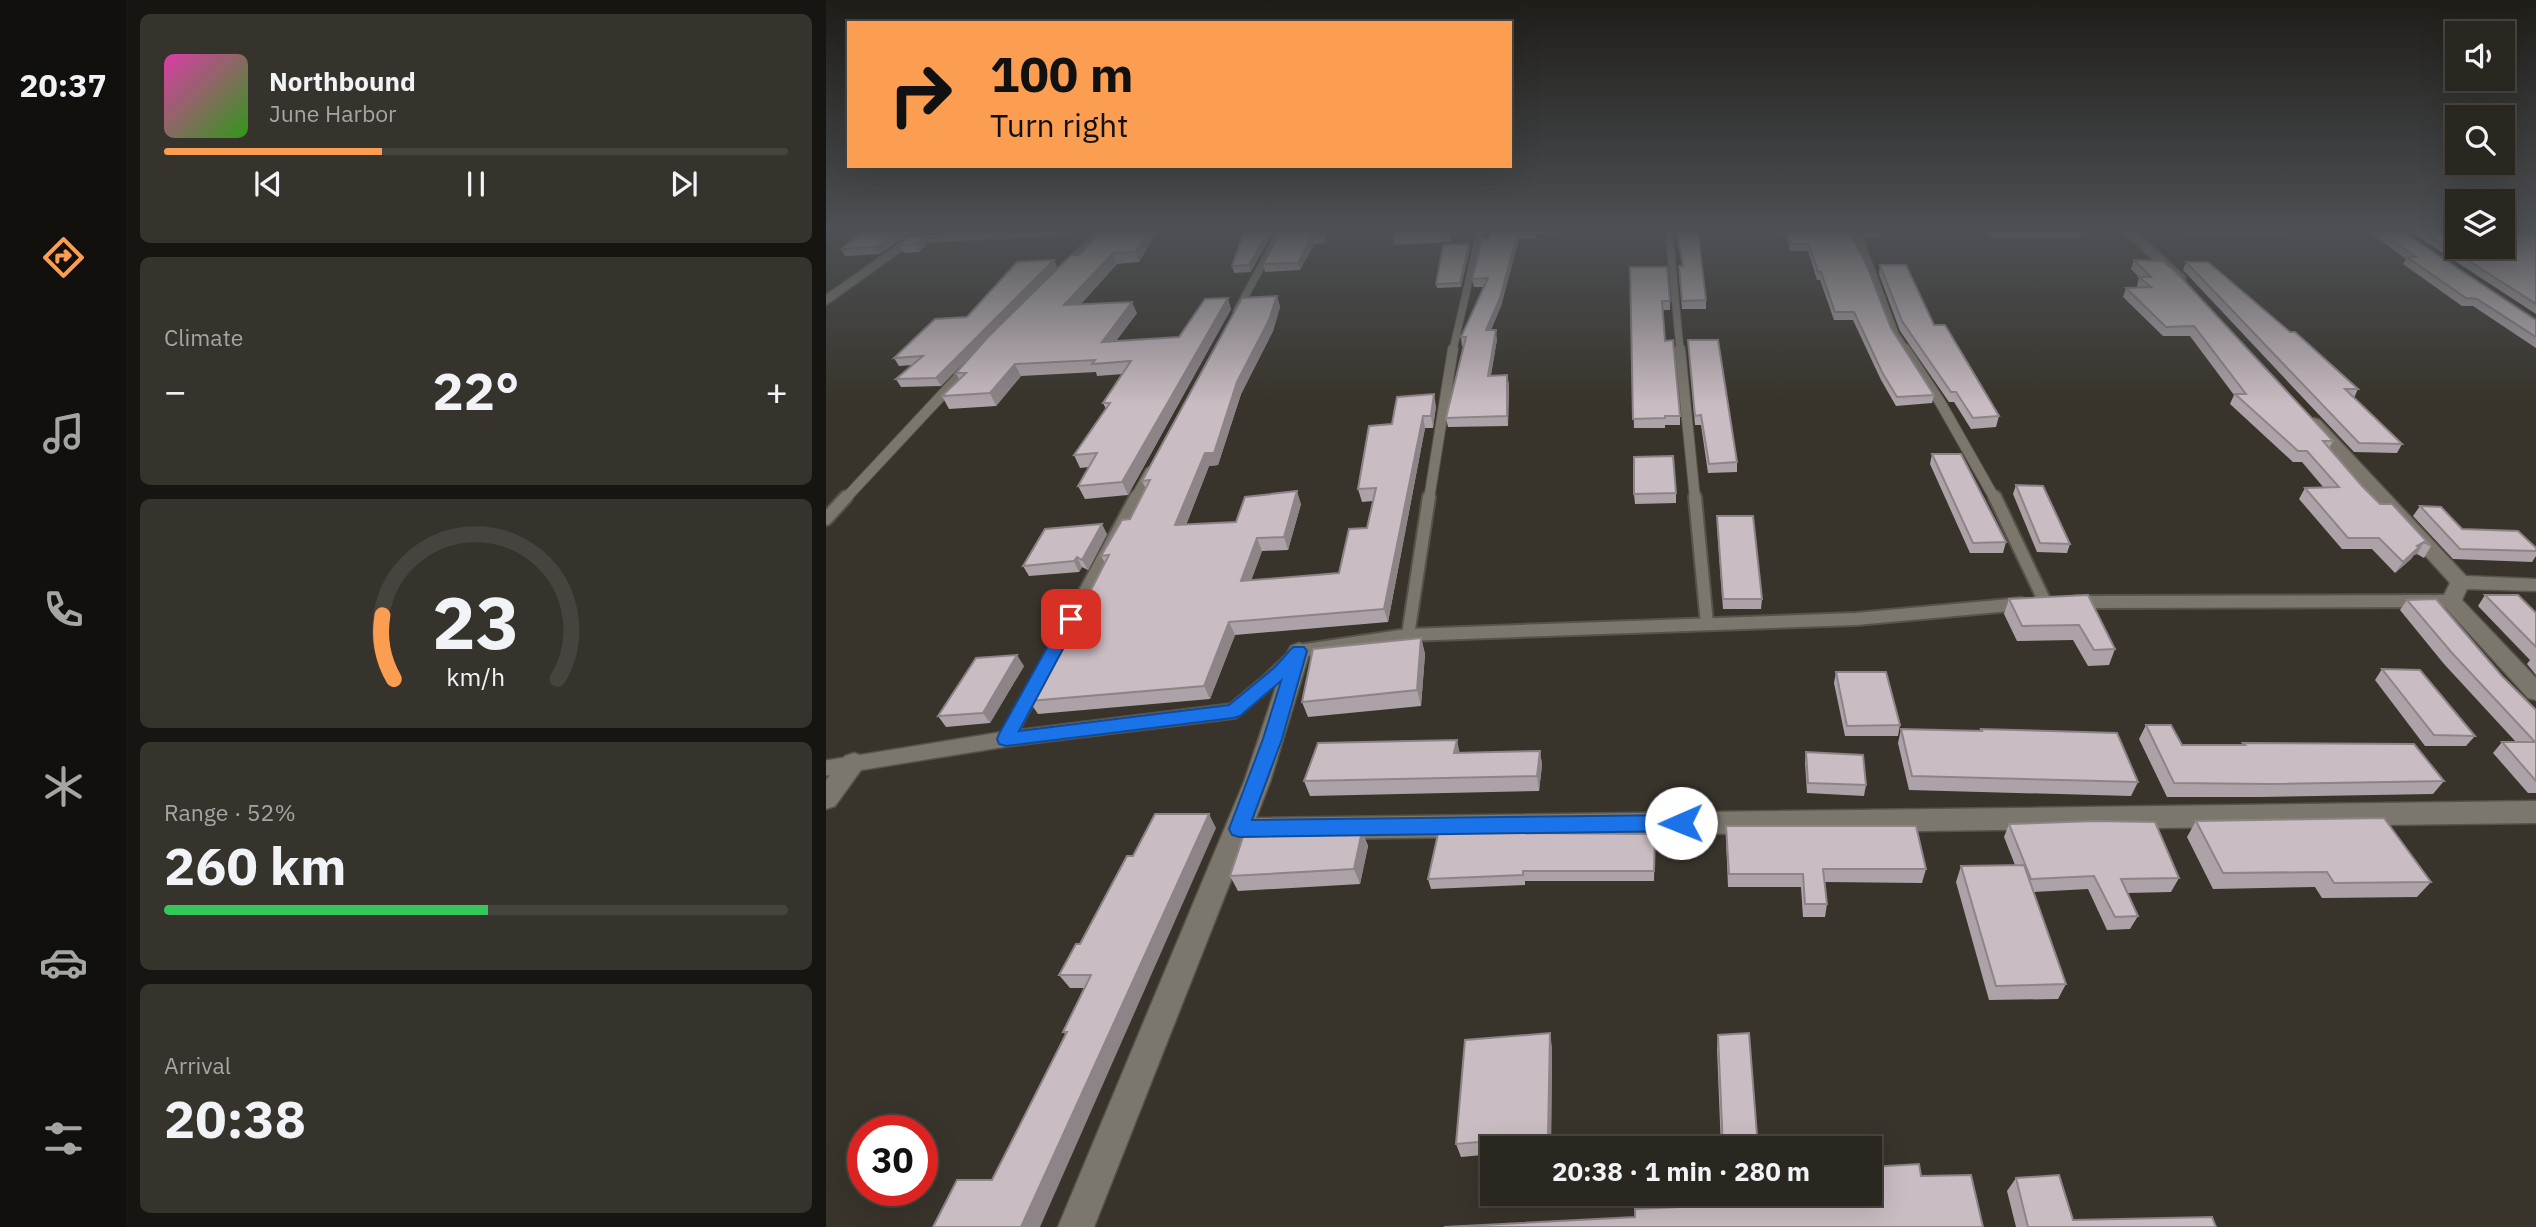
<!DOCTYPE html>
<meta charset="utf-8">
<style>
body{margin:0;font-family:"IBM Plex Sans",sans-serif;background:#36332d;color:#f1f3f6;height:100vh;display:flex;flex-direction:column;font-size:26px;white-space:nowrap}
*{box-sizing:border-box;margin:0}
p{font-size:23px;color:#a5a5a5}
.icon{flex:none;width:38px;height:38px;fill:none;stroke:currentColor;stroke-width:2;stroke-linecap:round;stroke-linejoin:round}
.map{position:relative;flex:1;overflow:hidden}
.details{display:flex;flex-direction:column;gap:14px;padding:14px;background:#171512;width:700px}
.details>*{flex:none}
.banner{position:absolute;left:21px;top:21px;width:665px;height:147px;border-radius:0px;box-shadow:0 7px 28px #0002,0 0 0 2px #46443e;background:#fb9e51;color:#111;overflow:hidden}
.tools{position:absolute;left:1619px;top:21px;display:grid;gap:14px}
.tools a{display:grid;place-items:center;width:70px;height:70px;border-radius:0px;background:#2a2720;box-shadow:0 7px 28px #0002,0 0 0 2px #46443e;font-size:35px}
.speed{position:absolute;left:21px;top:1115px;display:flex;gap:14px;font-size:35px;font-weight:700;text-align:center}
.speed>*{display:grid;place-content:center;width:91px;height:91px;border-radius:50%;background:#2a2720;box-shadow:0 7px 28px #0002,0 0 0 2px #46443e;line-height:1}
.speed .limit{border:10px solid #d22;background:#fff;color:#111}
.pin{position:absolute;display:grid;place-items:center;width:60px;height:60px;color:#fff;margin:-30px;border-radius:14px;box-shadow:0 4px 10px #0006}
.me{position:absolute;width:77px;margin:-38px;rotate:269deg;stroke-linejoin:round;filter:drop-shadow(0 0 5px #0008)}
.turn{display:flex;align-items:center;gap:24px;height:147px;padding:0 28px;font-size:32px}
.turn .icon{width:91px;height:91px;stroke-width:2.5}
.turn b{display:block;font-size:49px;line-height:60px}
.big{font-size:52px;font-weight:800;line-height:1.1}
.details .tile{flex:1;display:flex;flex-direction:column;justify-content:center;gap:10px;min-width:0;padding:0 24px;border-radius:10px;background:#36332d}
.details .dial{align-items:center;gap:0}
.dial svg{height:182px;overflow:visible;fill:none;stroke:#46443e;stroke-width:7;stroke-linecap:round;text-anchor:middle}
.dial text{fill:#f1f3f6;stroke:none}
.song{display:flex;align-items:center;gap:21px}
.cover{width:84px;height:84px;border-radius:10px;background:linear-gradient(135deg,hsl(320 70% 55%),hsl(110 70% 35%))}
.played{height:7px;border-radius:4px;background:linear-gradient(90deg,#fb9e51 35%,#46443e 35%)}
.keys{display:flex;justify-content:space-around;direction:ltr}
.heat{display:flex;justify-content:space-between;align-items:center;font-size:38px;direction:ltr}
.charge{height:10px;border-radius:5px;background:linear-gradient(90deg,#34c759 52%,#46443e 0)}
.trip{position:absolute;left:654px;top:1136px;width:402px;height:70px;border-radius:0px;background:#2a2720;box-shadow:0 7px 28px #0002,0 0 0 2px #46443e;font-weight:800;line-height:70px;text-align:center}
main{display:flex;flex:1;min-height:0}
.dock{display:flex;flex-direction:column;width:126px;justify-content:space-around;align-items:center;background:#11100d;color:#a5a5a5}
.dock .icon{width:49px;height:49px}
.dock .selected{color:#fb9e51}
.dock b{font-size:32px;color:#f1f3f6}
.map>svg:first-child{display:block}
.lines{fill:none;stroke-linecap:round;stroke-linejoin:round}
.lane-far3-casing{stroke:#56534a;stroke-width:9}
.lane-far2-casing{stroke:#56534a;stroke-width:12}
.lane-far1-casing{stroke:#56534a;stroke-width:16}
.lane-casing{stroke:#56534a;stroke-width:18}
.street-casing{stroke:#56534a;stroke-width:3}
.lane-far3{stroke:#7c776d;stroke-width:7}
.lane-far2{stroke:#7c776d;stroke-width:10}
.lane-far1{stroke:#7c776d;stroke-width:12}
.lane{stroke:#7c776d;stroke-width:15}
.street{fill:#7c776d;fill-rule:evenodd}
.wall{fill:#ada2a7}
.shaded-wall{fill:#8d8488}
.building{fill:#c9bcc2;stroke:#8d8488;stroke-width:2}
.route{fill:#1a73e8;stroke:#114b97;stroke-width:2}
</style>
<main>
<nav class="dock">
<b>20:37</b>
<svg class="icon selected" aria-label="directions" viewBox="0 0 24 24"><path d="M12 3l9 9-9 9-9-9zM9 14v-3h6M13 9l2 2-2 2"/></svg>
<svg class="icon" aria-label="music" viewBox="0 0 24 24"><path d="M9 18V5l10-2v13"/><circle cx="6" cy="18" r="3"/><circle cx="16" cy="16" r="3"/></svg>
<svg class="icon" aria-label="phone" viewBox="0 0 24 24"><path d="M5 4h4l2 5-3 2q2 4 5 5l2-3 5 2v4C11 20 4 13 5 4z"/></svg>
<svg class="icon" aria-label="climate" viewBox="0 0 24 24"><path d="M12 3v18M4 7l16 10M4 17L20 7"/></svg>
<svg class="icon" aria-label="car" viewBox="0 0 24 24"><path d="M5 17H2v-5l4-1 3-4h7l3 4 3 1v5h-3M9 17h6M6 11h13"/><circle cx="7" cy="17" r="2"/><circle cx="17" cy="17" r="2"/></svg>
<svg class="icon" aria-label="filters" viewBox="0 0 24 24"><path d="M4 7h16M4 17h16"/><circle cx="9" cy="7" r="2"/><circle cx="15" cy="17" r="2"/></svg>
</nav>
<section class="details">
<div class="tile">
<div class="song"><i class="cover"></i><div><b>Northbound</b><p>June Harbor</p></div></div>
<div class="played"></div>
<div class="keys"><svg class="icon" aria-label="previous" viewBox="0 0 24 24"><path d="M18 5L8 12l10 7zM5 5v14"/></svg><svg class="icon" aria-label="pause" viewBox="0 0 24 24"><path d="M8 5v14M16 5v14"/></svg><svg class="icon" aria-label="next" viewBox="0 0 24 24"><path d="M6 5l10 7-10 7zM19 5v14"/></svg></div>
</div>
<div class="tile"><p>Climate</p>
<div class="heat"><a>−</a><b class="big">22°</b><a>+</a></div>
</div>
<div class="tile dial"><svg viewBox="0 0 100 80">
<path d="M14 69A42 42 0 1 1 86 69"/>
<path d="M14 69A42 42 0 0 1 9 41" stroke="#fb9e51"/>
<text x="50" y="56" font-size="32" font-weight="700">23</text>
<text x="50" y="72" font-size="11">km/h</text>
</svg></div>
<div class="tile"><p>Range · 52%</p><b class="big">260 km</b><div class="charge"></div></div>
<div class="tile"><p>Arrival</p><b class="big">20:38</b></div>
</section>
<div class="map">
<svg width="1710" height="1227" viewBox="0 0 1710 1227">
<rect width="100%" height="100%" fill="#38342b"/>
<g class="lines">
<defs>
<path id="lane-far3" d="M843,232L854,350
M1031,232L1069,334L1080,350
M85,240L234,232
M238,267L274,232
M411,311L454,232
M627,350L654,232"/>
<path id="lane-far2" d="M854,349L869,499
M1079,349L1114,402L1169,499
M19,499L143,366
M309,499L324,472
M603,499L627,349"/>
<path id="lane-far1" d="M869,497L881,624
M1169,497L1219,602
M0,519L20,497
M1251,602L1625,601
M582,635L603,497
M208,687L310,497
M435,687L473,651L582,635L1030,619L1195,604"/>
<path id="lane" d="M180,739L407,711L437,686
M0,768L180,739L209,686"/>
<path id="street" d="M1297,232H1310L1359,276V282H1351Z
M81,238L91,240L0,305V295Z
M1488,418L1494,420L1640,576L1710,579V591L1641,589L1636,600L1710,678V700L1702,698L1618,606L1615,601L1624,583L1482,426L1480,423Z
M473,643L481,646L484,651L444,782L430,818L1710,801V823L421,840L268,1227H232L418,782L462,651L465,646Z
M28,753L37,756L40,763L9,806L0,809V780L19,756Z"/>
</defs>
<use href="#lane-far3" class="lane-far3-casing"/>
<use href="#lane-far2" class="lane-far2-casing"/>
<use href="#lane-far1" class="lane-far1-casing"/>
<use href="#lane" class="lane-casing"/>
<use href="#street" class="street-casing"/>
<use href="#lane-far3" class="lane-far3"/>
<use href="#lane-far2" class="lane-far2"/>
<use href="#lane-far1" class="lane-far1"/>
<use href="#lane" class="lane"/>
<use href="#street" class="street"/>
</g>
<path class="wall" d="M35,232H115L82,235L53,254L19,256L15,249Z
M274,232H331L313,262L291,264L254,305L311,313L290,341L353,337L405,309L302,495L259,499L252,486L263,467L254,468L248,455L280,409L277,403L297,374L271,376L270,372L195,376L170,406L123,409L116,396L133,379L130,373L153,347L115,386L75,387L70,379L87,365L73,366L68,358L141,317L228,260L231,267L181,318L253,255Z
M418,232L425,272L408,273L406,266Z
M455,232H501L498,243L488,244L474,270L439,272L437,264Z
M568,232H624L625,242L568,245L567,237Z
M666,232H734L733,234H711L709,239H693L675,306L665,330L671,339L665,375L683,384L682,426L622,427L620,418L638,346H636L635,337L658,287H648L646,279Z
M850,232H872L880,300V309H856L853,274V266H856Z
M960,232H1027V238H1026L1065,328L1108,395L1106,403L1070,406L1055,380L1027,320H1008L994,280H991L982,251H964Z
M1037,232H1054L1053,238H1040Z
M1161,232H1255L1254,238H1166Z
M1355,232H1461L1460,233H1356Z
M1543,232H1577L1710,320V348L1647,306H1636L1577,264L1580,259Z
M1585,232H1710V314Z
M83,238L100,245L93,252L78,253L73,245Z
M644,248L635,287L611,288L610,284Z
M1308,260L1507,441L1503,448L1536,486L1554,504L1605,546L1598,558L1591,554L1588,555L1585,559L1569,573L1546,549H1516L1473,499L1479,488H1498L1476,462H1467L1404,404L1408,395L1364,336H1337L1297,297L1300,288L1312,287L1311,286L1313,277L1305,269Z
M1360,262L1464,332L1532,389L1528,398L1576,444L1571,453L1528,452L1357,270Z
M1054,265L1108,325L1173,416L1170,427L1145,429L1128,402H1123L1074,331L1053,274Z
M804,267L844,301V310H836L839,341L854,416V425H839V428H808Z
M451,296L454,307L447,331L415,394L392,465L383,466L360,525L410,522L475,504L462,550L436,551L425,580L513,573L541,528L547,501L536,502L532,489L566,424L610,406L607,428H599L562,622L409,635L384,699L212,714L203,701L229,660L279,563L275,556L304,519L320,489L316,481Z
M862,340L911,462V472L882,473L875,425H869Z
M1106,454L1180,542L1177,553H1144L1104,464Z
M1190,485L1244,544L1241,553L1211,552L1187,494Z
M850,493V503L809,504L808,494Z
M1594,506L1636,529L1710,548V556L1706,562L1627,559L1587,516Z
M891,516L936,599L935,609H897L891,526Z
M281,534L262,570L256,567L253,572L203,576L197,566Z
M1262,595L1289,649L1283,665L1262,666L1247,640L1191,641L1178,614L1183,599Z
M1659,595L1710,613V675L1701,664L1704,660L1652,606Z
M1581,600L1676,676L1710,710V793H1702L1667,753L1676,742H1690L1618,664L1574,610Z
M595,638L599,654L595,706L482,717L476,702Z
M198,666L164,723L120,727L112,716Z
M1556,669L1649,736L1640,746H1599L1549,680Z
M1010,672L1074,725L1072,736H1019L1008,683Z
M1320,725L1356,745H1416L1417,743L1618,781L1607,794L1434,797H1341L1313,739Z
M1075,729L1154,731L1155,729L1312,782L1305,796L1083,790L1072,743Z
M714,751L716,765L713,791L484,796L478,781L634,753Z
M980,752L1040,785L1038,796L981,793L979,763Z
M1370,821L1605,882L1591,897L1496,898L1489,887L1387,889L1361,837Z
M1183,824L1353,878L1345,892L1301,893L1312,916L1304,929L1281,930L1262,889L1207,892L1240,984L1232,999L1163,1000L1130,882L1135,866L1189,865L1178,837Z
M900,826L1100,869L1096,883L999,882L1001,904L999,917H977L975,887H902L900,839Z
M390,828L166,1180L240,1035L237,1032L258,988H244L233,975L254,944L307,856Z
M536,831L542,846L534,884L412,891L404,876Z
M703,831V833L829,834L828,881H699V885L605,889L602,879Z
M892,1035L932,1148H895L891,1049Z
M726,1047L725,1148H667V1154L635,1157L630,1144Z
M1190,1178L1247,1220L1390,1227H1190L1181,1191Z"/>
<path class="shaded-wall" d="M72,232H115L82,235L53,254L49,247Z
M322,232H331L313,262L309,252Z
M442,232H447L425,272L423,265Z
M498,232H501L498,243L497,236Z
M692,232L693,239L675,306L661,339L660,330Z
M486,236L488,244L474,270L472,263Z
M96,238L100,245L93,252L89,244Z
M643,244L644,248L635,287L634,283Z
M287,253L291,264L243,317L238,305Z
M228,260L231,267L115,386L110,378Z
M451,296L454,307L447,331L415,394L392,465L383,466L355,538L349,525L379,453Z
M402,298L405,309L302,495L296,482Z
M306,302L311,313L281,353L276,342Z
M670,330L671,339L663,385L662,376Z
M189,364L195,376L170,406L164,393Z
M681,375L683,384L682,426L681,416Z
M608,394L610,406L607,428L605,416Z
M597,416L599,428L562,622L558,609Z
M471,491L475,504L462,550L458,537Z
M276,524L281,534L262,570L256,560Z
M431,538L436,551L420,595L415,581Z
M1598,542L1591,554L1588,555L1585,559L1569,573L1577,562L1591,546Z
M251,557L256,567L253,572L248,561Z
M403,622L409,635L384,699L378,686Z
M595,638L599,654L595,706L591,690Z
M191,655L198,666L164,723L157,713Z
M631,740L634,754L628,753Z
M714,751L716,765L713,791L711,776Z
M383,814L390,828L214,1227H195Z
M536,831L542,846L534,884L528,869Z
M724,1033L726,1047L725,1148L722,1136Z"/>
<path class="building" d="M35,232H72L49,247L15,249Z
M274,232H322L309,252L287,253L238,305L306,302L276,342L353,337L379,299L402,298L296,482L252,486L271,453L248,455L284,403H277L305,361L266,364L269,360L189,364L164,393L116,396L140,373H130L161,338L245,255H253Z
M418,232H442L423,265L406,266Z
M455,232H498L497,236H486L472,263L437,264Z
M568,232H624V235L567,237Z
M666,232H692L674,298L660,330H670L662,376L681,375V416L620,418L640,337H635L662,278L646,279L656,240L663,239Z
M851,232H872L880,300L856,301L853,266H857Z
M962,232H1023L1041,266L1065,328L1108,395L1071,397L1056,372L1028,312H1009L995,272H992L983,244H964Z
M1555,232H1577L1710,320V337L1651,299L1640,298L1581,257H1590Z
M1598,232H1631V247H1676V232H1710V304Z
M83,238H96L89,244L73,245Z
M643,244L634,283L610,284L617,245Z
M228,260L110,378L70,379L97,356L68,358L109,319L141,317L191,262Z
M1308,260L1337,261L1352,274L1507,441H1497L1536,486L1554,504H1566L1605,546L1598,542L1591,546L1593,547L1577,562L1553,538H1522L1479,488L1513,487L1481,451H1472L1409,394H1420L1368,326L1340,327L1300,288L1325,287L1313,277H1325Z
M1360,262H1382L1464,332H1469L1532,389H1519L1576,444L1533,443Z
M1054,265H1080L1108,325H1119L1173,416L1147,418L1130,392H1125L1076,321Z
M804,267H841L844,301H836L839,341L847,340L854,416H839V418L807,419Z
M451,296L443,320L411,382L388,453H379L349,525L410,522L419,497L471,491L458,537L431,538L415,581L513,573L523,529L541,528L550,488L532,489L543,426L566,424L571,397L608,394L605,416H597L558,609L403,622L378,686L203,701L226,660H229L283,555L275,556L296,520L304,519L324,480L316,481L416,298Z
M862,340H892L911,462L883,464L875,415L869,416Z
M1106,454H1135L1180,542L1147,543Z
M847,456L850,493L808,494V457Z
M1190,485L1217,486L1244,544L1214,543Z
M1594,506L1615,507L1636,529L1692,531L1710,548V551L1634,549Z
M891,516H927L936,599H897Z
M276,524L256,560L251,557L248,561L197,566L219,529Z
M1262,595L1289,649L1268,650L1253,625L1196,626L1183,599Z
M1659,595H1692L1710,613V647Z
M1610,599L1676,676L1710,710V781L1676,742H1709L1626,653L1581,600Z
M595,638L591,690L476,702L487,649Z
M191,655L157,713L112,716L150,658Z
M1556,669L1594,670L1649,736L1608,735Z
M1010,672H1060L1074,725L1021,726Z
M1320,725H1345L1356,745H1419L1417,743L1588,744L1618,781L1442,784L1348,783Z
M1075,729L1156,731L1155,729L1291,733L1312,782L1086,776Z
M631,740L628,753L714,751L711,776L478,781L492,743Z
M980,752L1037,755L1040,785L982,783Z
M329,814H383L195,1227H107L131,1180H166L241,1032H237L265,975H233L250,944H254L301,856H307Z
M1558,818L1605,882L1508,883L1501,872L1397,873L1370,821Z
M1269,821L1329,822L1353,878L1295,879L1312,916L1289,917L1268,876L1205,879L1183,824Z
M900,826H1090L1100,869H997L1001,904H979L977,874H903Z
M536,831L528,869L404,876L417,837Z
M703,831L702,833L829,834L828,871H697V875L602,879L612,834Z
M1198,865L1240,984L1170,986L1135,866Z
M724,1033L722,1136L630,1144L639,1040Z
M923,1033L932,1148H897L892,1035Z
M1093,1164L1095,1176L1145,1175L1157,1227H618L809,1217V1209L899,1205V1194H1045V1167Z
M1233,1175L1247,1220L1386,1217L1390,1227H1202L1190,1178Z"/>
<linearGradient id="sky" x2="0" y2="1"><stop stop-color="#1f1d18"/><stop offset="0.57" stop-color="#4d5055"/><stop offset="1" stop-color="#4d5055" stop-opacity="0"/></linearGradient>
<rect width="1710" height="404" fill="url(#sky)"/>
<path class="route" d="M245,613L253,619L193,731L403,705L448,668L467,647H478L481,651L456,739L426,820L855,815L862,817L865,823L862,829L855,831L413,837L406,835L403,829L437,739L455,681L414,716L407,718L180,746L173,744L171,739L173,734L237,619Z"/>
</svg>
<div class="tools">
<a><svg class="icon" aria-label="sound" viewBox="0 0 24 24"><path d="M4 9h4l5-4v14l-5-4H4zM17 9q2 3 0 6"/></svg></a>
<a><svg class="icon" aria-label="search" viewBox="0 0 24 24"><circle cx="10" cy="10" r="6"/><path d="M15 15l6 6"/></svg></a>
<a><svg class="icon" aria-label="layers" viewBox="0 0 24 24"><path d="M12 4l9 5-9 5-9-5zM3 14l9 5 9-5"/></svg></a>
</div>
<div class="speed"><div class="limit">30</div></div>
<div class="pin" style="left:245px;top:619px;background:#d93025"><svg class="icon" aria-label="arrive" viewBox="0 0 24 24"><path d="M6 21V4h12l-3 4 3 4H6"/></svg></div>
<svg class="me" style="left:855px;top:823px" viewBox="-20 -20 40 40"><circle r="19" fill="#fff"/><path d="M0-13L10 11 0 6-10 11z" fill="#1a73e8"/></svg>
<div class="trip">20:38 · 1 min · 280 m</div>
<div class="banner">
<div class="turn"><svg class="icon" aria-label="right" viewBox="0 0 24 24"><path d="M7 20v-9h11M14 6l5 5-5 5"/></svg><div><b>100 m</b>Turn right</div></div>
</div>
</div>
</main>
